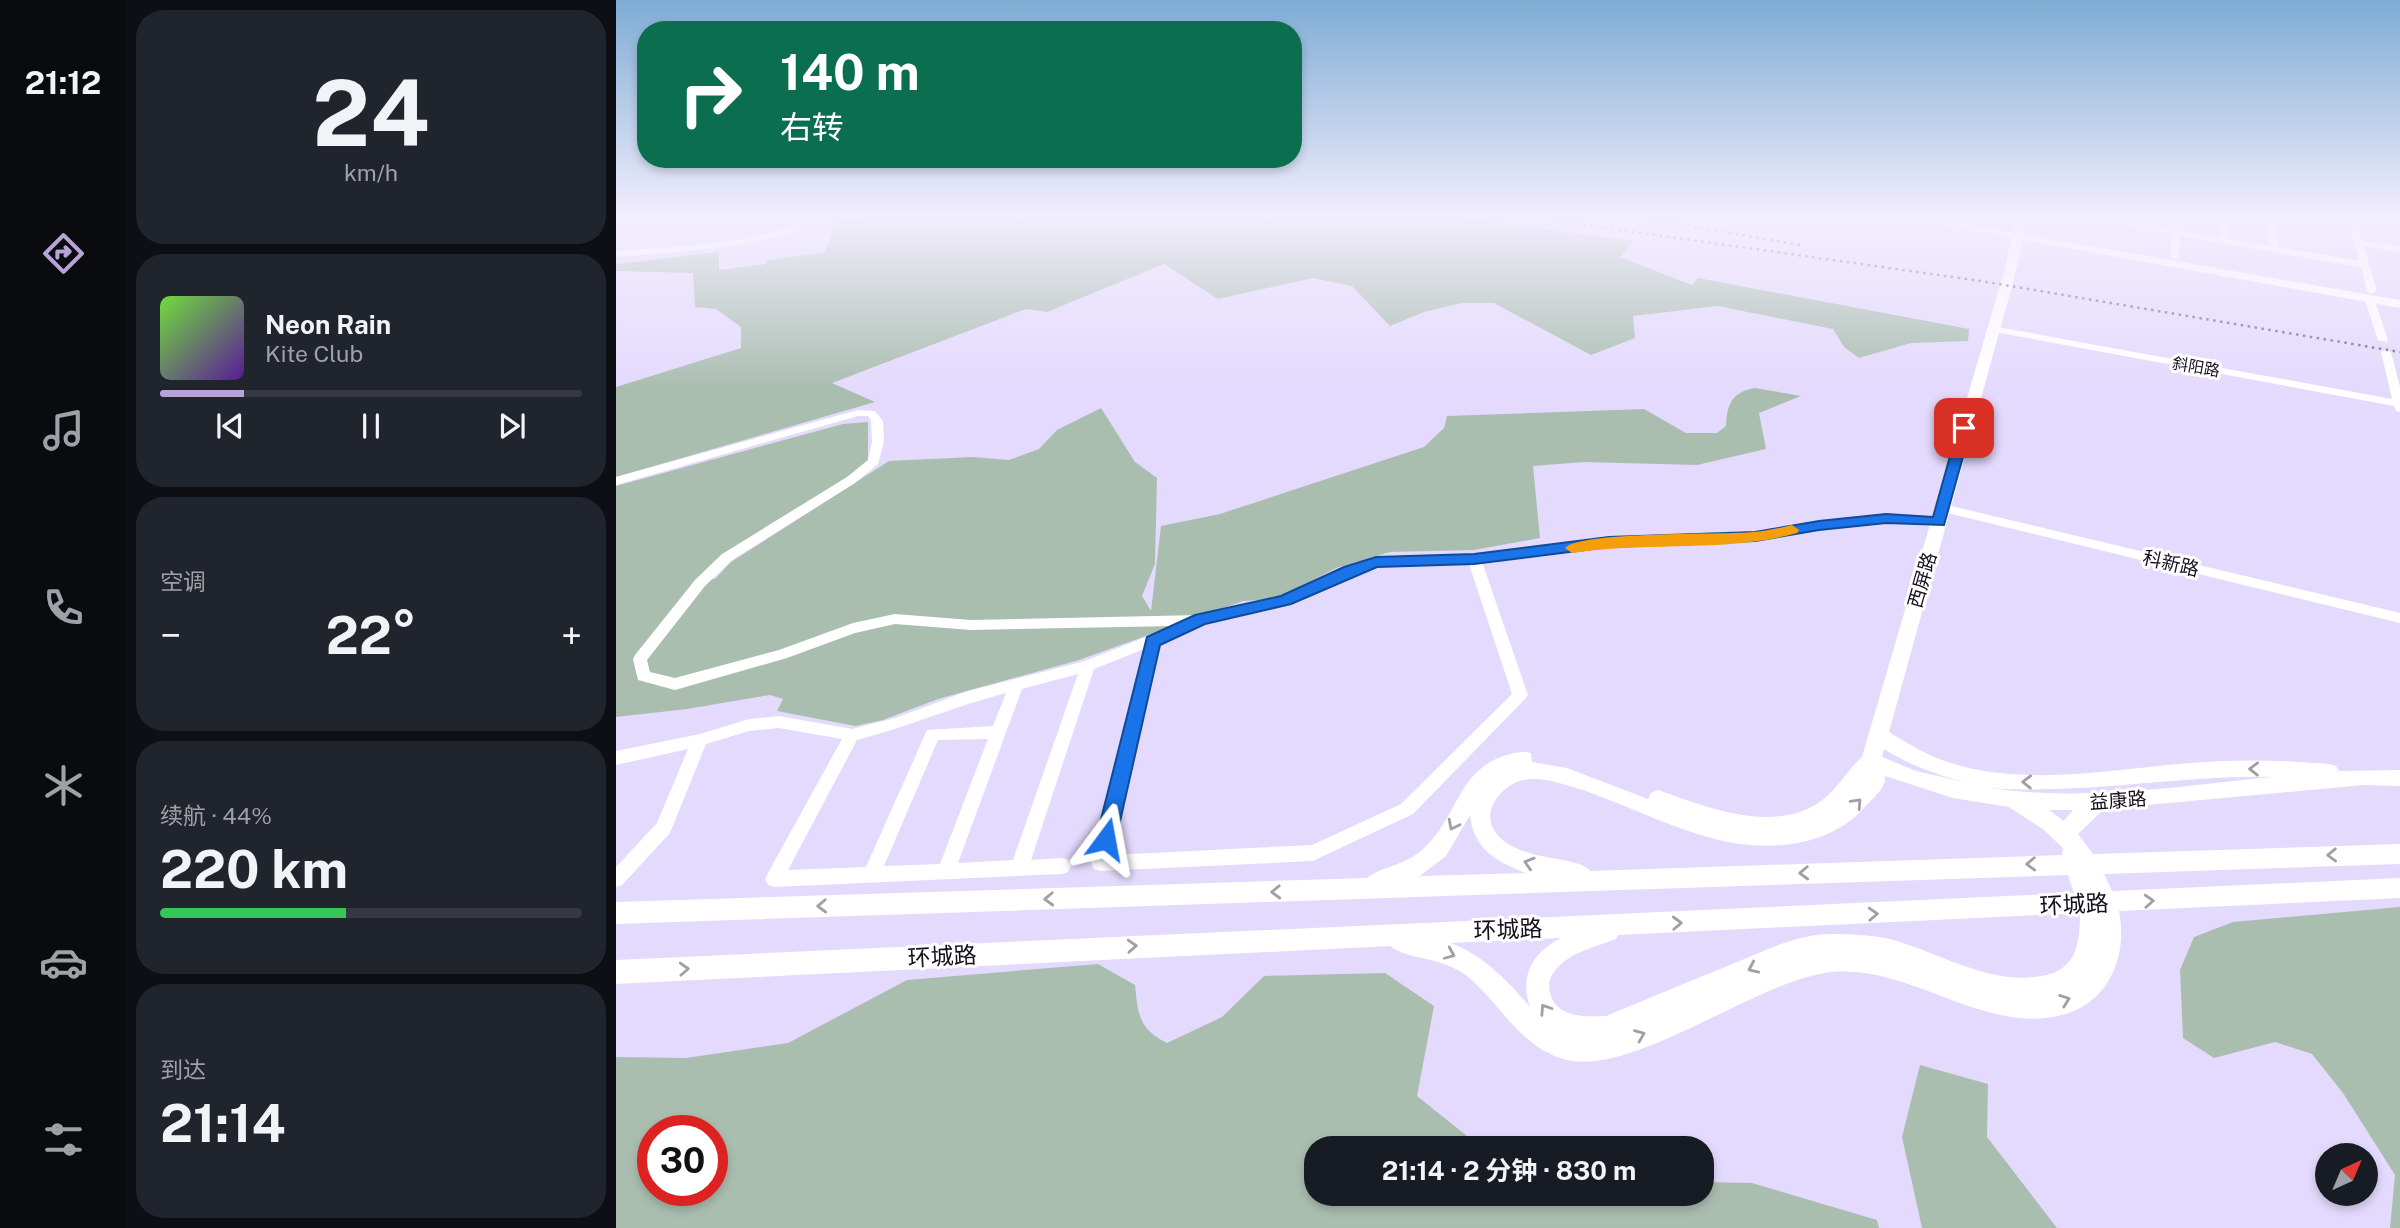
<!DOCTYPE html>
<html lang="zh">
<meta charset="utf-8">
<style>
body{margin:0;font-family:"Public Sans","Noto Sans SC",sans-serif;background:#20242c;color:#f1f3f6;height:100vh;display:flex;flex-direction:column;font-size:26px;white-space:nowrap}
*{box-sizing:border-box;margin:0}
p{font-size:23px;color:#9ea1a6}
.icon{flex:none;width:38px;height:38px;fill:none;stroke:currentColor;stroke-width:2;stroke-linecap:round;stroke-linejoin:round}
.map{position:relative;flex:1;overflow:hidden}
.drawer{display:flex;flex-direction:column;gap:10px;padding:10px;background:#0d0f14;width:490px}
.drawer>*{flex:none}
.guide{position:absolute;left:21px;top:21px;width:665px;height:147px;border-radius:28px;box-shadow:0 4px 10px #0003;background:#0b6e4f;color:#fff;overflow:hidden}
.needle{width:46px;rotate:44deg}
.controls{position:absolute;left:1699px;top:1143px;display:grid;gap:14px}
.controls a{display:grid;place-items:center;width:63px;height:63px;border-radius:50%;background:#171b24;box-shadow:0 4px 10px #0003;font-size:35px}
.speed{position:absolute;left:21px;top:1115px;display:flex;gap:14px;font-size:35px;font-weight:700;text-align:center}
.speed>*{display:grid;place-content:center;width:91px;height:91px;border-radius:50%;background:#171b24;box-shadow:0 4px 10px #0003;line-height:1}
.speed .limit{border:10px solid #d22;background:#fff;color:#111}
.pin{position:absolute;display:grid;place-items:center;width:60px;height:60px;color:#fff;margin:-30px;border-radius:14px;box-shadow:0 4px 10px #0006}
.me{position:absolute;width:77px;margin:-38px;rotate:13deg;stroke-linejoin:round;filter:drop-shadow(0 0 5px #0008)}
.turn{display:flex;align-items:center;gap:24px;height:147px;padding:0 28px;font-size:32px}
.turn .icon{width:91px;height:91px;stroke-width:2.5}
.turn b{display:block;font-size:49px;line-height:60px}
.big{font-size:52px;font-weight:700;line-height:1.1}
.drawer .tile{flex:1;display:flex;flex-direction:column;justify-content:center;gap:10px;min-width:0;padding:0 24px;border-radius:28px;background:#20242c}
.drawer .dial{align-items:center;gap:0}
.dial b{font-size:91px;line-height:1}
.song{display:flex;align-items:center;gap:21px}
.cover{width:84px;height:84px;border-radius:10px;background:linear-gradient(135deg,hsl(100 70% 55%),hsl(270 70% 35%))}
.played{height:7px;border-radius:4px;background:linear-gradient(90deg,#b8a2d9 20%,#363941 20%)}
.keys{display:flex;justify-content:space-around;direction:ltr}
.heat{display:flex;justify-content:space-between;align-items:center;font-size:38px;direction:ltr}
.charge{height:10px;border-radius:5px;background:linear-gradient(90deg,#34c759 44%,#363941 0)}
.trip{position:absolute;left:688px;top:1136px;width:410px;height:70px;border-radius:28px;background:#171b24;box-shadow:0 4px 10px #0003;font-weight:700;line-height:70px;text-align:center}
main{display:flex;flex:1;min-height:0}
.tab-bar{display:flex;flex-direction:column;width:126px;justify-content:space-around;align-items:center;background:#090b0e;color:#9ea1a6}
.tab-bar .icon{width:49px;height:49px}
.tab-bar .selected{color:#b8a2d9}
.tab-bar b{font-size:32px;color:#f1f3f6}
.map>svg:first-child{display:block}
.green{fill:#aabeb0;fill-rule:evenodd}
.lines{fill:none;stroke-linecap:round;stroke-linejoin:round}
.minor{fill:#fff;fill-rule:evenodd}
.major{fill:#fff;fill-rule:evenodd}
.highway{fill:#fff;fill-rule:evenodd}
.rail{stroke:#756e85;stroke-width:2.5;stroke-dasharray:2.5 4.5;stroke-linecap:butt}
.oneway{stroke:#a19fa4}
.route{fill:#1a73e8;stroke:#114b97;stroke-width:2}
.slow{fill:#f59e0b}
.labels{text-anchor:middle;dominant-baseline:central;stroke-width:6;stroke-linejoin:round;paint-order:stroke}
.far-street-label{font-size:16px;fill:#14101c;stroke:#fff}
.street-label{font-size:19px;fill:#14101c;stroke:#fff}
.near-street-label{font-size:23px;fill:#14101c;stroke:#fff}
</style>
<main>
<nav class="tab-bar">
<b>21:12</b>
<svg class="icon selected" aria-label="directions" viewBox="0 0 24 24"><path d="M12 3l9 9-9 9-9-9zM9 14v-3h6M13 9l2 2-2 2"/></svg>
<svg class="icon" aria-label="music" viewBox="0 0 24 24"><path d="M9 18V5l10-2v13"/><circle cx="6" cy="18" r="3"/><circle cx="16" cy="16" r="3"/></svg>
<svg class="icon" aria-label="phone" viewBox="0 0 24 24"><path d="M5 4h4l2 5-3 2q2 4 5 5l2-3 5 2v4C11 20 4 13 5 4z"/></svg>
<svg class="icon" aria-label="climate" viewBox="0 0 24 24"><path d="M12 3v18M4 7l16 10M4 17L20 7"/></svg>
<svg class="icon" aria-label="car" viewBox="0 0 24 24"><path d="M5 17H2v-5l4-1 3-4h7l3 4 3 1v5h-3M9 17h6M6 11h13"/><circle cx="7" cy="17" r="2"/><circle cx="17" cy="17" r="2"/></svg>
<svg class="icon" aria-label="filters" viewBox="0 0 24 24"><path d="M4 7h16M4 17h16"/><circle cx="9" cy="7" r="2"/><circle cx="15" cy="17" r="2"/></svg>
</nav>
<section class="drawer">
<div class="tile dial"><b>24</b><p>km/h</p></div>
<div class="tile">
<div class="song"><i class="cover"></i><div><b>Neon Rain</b><p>Kite Club</p></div></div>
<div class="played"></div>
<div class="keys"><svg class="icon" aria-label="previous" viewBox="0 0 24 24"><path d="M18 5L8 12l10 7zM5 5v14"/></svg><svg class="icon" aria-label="pause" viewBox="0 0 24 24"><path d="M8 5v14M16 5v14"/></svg><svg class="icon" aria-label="next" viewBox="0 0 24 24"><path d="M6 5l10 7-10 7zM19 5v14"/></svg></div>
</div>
<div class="tile"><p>空调</p>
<div class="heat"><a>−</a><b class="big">22°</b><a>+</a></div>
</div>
<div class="tile"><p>续航 · 44%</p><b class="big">220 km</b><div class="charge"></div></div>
<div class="tile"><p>到达</p><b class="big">21:14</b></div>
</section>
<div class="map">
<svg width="1784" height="1228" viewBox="0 0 1784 1228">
<rect width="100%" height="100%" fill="#e4dafd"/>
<path class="green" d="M254,216H825L1017,241L1004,257L1076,285L1082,278L1353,329L1352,341L1295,343L1243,358L1228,347L1217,329L1102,306L1017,316L1019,338L975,355L878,303H846L808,312L774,326L736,286L697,278L602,299L548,264L431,312L410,309L216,383L259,402L0,477V387L125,348V327L100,309L79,307L77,273L0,271V264L103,252V270L149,264L152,260L209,252L217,230L214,223L242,221Z
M1139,388L1185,396L1143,413L1150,449L1081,465L968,462L917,466L924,538L858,550L774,552L720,568L660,599L627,601L463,660L322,699L267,720L239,726L161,711L167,699L154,695L71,709L0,717V486L227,424L252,422V461L234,478L85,578L99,579L115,562L273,461L357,457L393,460L423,449L441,430L485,408L519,462L541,478L539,564L526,596L535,611L545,526L604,514L808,447L828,428L831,416L1028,409L1070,433H1101L1110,426C1111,404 1116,392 1139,388Z
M1784,907V1228H1774L1779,1175L1727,1093L1696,1054L1659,1042L1598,1058L1567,1038L1564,970L1578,937L1617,922Z
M482,964L519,985C522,1015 523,1029 551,1043L606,1017L648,976L769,973L818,1006L801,1096L866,1148H700V1194H1085V1182L1136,1183L1261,1220L1263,1228H0V1057L70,1058L172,1043L291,980ZM37,1130H96V1190H37Z
M1304,1065L1372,1084L1371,1137L1441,1228H1306L1286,1137Z"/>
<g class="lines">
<path class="minor" d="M194,216H203C169,249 49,252 0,257V251C48,247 157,244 194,216Z
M1031,216L1070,218L1082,216L1072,224Z
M1461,216H1480L1555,229L1556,216H1564V231L1604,238L1603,216H1611L1613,239L1653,246L1649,216H1657L1662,247L1743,261L1733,223L1703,216H1739L1746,240L1784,246V252L1748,246L1761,291L1756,294L1751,291L1745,267L1564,236L1563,257L1559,260L1555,257V234Z
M1750,296L1758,298L1772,340L1771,342L1762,340L1748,298Z
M1377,326L1776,399L1765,352L1770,349L1775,352L1784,387V412L1780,411L1778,406L1373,331L1372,329Z
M242,410L259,411L267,421L268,442L262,464L239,483L116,560L89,586L31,660L34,672L59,678L163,650L237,623L279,614L355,620L585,615L665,596L729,567L760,558L858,555L993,538L1138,533L1203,521L1270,515L1323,518L1329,522L1323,526L1270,523L1203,529L1138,541L993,546L866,562L912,695L909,699L797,814L703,858L697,861L484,871L478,869L475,863L528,649L478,669L415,860L446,858L452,860L455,866L452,872L446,874L158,887L152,885L149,879L152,873L226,739L163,728L133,731L90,744L54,833L6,885L0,887V867L41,823L72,749L0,765V751L84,734L133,719L163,716L236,729L279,718L352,691L469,661L558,626L355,630L279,624L239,633L171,658L59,690L22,680L17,659L19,655L79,580L106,554L231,477L252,460L256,442L255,421L252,416H242L0,485V477ZM853,564L896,694L785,804L696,845L495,855L544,643L587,625L674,603L739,573L761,566ZM462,674L397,860L342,863L406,689ZM390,693L377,726L311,730L250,867L172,870L241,740C292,727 339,706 390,693ZM372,739L324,864L268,866L322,740Z
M1327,504L1784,613V623L1323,511L1321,508Z"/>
<path class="major" d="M1401,216H1411L1399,275L1273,732C1293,744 1312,756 1335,763C1411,787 1497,769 1574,763C1620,759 1667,760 1713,764L1720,766L1723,771L1784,770V786L1748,785L1488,809L1462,834L1477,854L1784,844V864L1488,874L1496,891L1784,878V898L1503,911C1512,956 1493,1003 1446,1015C1366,1036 1290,960 1209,973C1137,984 1018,1075 951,1060C905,1049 885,1004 851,976C827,957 789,959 774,946L0,984V960L1458,893L1452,875L0,924V902L751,878C766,866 790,866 808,848C843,816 841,768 894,754C902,752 907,751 915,753L916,762L951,768L1032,799L1035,793L1042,790C1091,807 1158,835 1205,801C1222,789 1231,770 1246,757L1387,275ZM1268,749C1300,769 1333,779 1370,787L1300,771L1266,757ZM1269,776L1337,798L1393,807L1428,830L1447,848L1446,855L974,871C962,855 903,863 880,833C864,813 884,788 903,781C912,778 921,779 931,780C1019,799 1097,864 1191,841C1211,836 1233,825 1246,810C1254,801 1271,788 1269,776ZM1656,777C1564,786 1468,802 1375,788C1469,795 1562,775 1656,777ZM1433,810H1457L1448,821ZM854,815C857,849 881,862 910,873L804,876L830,856ZM1464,913C1464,938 1462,966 1434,974C1377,990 1322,950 1269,938C1253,935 1232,934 1215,934C1181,934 1145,952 1114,965C1072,982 1031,999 990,1016C970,1017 940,1018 934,993C932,983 934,976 941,968C957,951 980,947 1000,939L1002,935ZM945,938C917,952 903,976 914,1007C891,980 868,956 835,943Z"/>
<path class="highway" d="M1274,216H1301L1784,300V308Z"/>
<path class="rail" d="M905,216L1365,281L1784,352
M1016,216L1184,245"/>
</g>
<defs><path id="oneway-chevron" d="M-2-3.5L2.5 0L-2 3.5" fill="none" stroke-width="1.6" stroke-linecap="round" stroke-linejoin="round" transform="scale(1.75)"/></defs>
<g class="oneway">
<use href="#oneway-chevron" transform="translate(1638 769) rotate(-179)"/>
<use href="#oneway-chevron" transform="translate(1411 782) rotate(-179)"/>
<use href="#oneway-chevron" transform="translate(1241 803) rotate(-47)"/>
<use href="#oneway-chevron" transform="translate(837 825) rotate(117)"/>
<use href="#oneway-chevron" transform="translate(1716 855) rotate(179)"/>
<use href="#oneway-chevron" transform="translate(913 863) rotate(-163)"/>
<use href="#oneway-chevron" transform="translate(1415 864) rotate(178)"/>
<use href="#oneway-chevron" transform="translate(1188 873) rotate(178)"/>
<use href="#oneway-chevron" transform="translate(660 892) rotate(178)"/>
<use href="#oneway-chevron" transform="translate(433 899) rotate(178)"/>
<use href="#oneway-chevron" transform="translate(1533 901) rotate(-3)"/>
<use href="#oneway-chevron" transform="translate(206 906) rotate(178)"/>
<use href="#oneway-chevron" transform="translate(1257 914) rotate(-3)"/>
<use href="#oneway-chevron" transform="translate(1061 923) rotate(-2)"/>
<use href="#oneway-chevron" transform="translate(516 946) rotate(-3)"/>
<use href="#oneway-chevron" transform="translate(834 954) rotate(23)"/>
<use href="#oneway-chevron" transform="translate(1137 968) rotate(156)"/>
<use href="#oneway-chevron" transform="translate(68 969) rotate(-3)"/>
<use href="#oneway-chevron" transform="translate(1449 1000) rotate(-20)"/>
<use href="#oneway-chevron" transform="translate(929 1009) rotate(-124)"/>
<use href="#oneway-chevron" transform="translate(1024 1035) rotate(-22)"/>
</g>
<linearGradient id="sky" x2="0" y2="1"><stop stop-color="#7eacd4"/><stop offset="0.56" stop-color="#f3eefe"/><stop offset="1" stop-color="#f3eefe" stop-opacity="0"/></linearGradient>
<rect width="1784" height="388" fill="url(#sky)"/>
<path class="route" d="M1348,425L1355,428L1328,525L1270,523L1203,530L1139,541L993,547L858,564L761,567L675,604L589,624L544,645L500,839L497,845L490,847L483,845L480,839L531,637L579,615L665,596L728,567L760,557L858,554L993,537L1139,532L1203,521L1270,514L1317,517L1342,428Z"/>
<path class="slow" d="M1176,525L1183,530L1181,533C1109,553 1030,541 956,553L949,548C965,531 1107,535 1138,532C1151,531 1164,528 1176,525Z"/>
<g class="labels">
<g class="far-street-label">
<text transform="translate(1580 367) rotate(10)">斜阳路</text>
</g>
<g class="street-label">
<text transform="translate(1555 563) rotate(13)">科新路</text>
<text transform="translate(1306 580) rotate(-74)">西屏路</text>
<text transform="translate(1502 800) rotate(-4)">益康路</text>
</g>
<g class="near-street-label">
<text transform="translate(1458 904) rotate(-3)">环城路</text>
<text transform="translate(892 929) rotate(-2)">环城路</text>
<text transform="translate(326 956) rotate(-3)">环城路</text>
</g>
</g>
</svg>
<div class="controls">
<a><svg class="needle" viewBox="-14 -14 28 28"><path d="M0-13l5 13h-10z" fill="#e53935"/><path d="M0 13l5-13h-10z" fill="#9ea1a6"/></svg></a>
</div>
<div class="speed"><div class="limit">30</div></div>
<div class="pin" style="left:1348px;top:428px;background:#d93025"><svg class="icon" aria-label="arrive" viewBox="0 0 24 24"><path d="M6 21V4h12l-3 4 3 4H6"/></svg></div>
<svg class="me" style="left:490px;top:839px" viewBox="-20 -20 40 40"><path d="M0-17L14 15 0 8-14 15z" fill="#1a73e8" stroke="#fff" stroke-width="4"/></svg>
<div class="trip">21:14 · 2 分钟 · 830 m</div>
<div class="guide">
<div class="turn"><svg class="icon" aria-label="right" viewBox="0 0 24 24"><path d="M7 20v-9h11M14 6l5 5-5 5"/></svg><div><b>140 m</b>右转</div></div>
</div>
</div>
</main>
